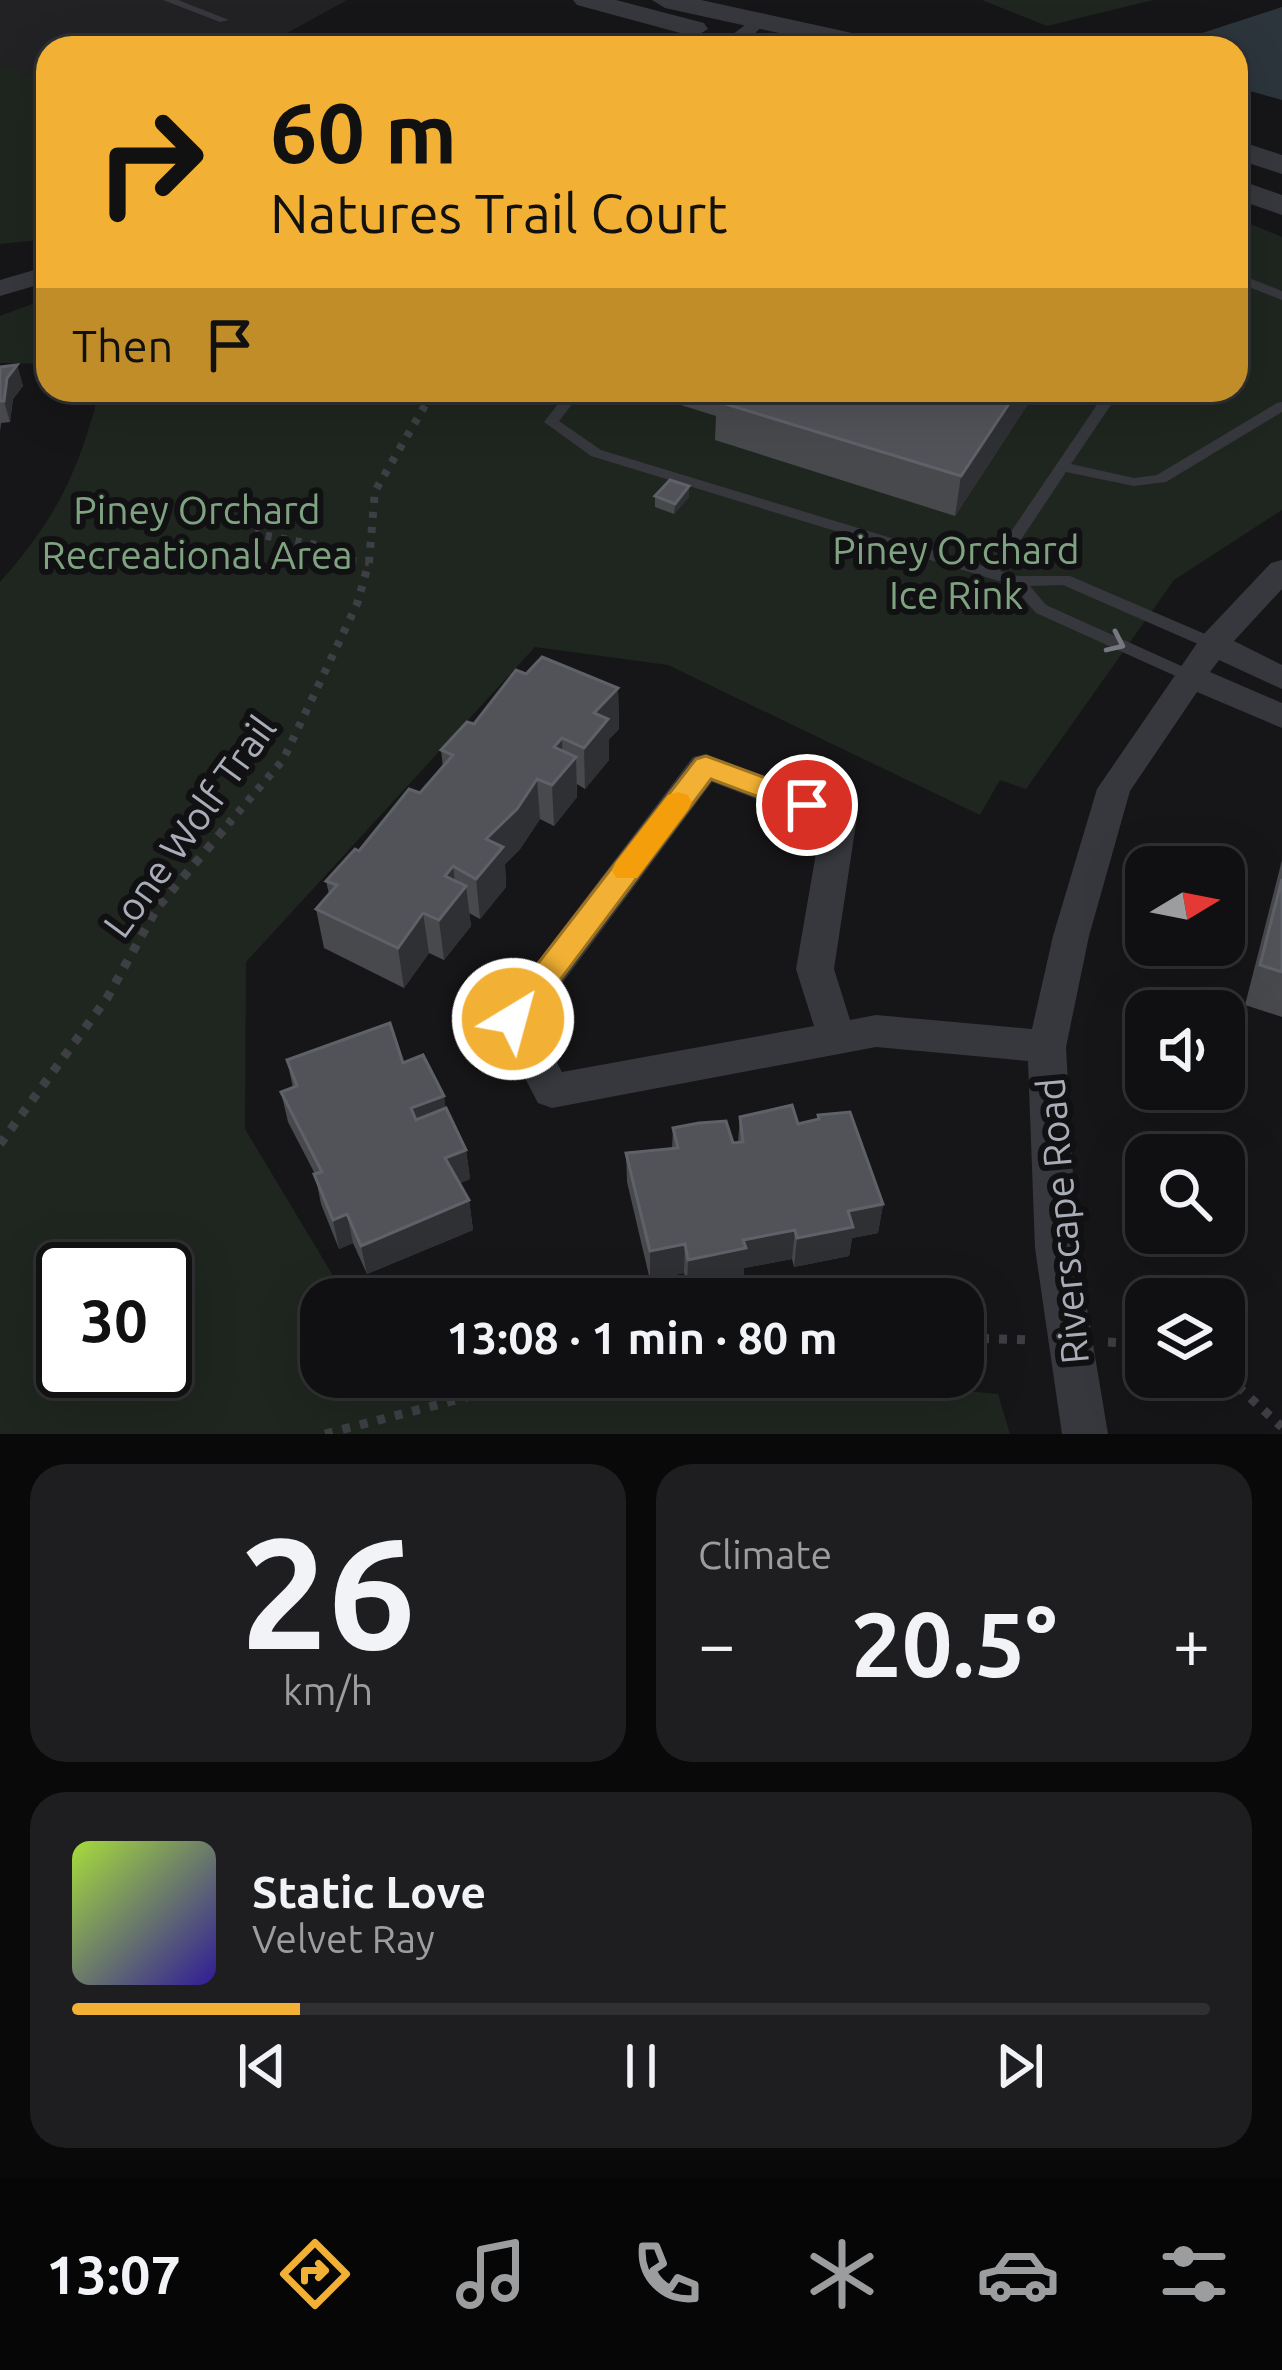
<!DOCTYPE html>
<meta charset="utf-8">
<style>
body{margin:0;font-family:Ubuntu,sans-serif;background:#1e1e20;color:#f1f3f6;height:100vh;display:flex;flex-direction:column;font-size:45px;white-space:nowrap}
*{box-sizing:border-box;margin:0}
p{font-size:39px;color:#9c9d9f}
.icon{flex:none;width:66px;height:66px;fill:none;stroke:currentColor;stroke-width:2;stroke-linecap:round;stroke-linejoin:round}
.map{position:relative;height:1434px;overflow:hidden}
.side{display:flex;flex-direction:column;gap:30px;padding:30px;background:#09090a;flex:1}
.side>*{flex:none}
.guide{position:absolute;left:36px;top:36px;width:1212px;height:366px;border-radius:36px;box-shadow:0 12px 48px #0002,0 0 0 3px #303032;background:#f2b134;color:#111;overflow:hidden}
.needle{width:78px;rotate:80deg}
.controls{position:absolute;left:1125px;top:846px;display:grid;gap:24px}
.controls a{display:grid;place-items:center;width:120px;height:120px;border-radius:24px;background:#101012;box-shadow:0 12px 48px #0002,0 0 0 3px #303032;font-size:60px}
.speed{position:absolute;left:36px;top:1242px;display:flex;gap:24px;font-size:60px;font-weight:700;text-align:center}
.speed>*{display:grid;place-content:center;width:156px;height:156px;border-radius:50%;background:#101012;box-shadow:0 12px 48px #0002,0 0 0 3px #303032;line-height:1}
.speed .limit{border:6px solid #111;border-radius:18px;background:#fff;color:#111}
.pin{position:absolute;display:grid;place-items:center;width:102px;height:102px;color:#fff;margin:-51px;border:6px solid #fff;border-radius:50%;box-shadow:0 3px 12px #0007}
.me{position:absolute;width:132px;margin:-66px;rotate:37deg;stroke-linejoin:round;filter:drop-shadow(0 0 9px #0008)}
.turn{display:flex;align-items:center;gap:42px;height:252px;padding:0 36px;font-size:54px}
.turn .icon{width:156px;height:156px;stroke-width:2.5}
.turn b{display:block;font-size:84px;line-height:102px}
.then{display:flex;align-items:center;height:114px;padding:0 36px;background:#0003;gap:24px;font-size:45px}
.big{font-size:90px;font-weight:600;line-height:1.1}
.side .tile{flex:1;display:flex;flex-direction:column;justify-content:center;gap:18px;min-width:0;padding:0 42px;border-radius:36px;background:#1e1e20}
.side .dial{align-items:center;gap:0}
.dial b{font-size:156px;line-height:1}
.song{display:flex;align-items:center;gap:36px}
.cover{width:144px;height:144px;border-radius:18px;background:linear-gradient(135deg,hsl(80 70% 55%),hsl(250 70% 35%))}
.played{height:12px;border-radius:6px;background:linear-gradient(90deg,#f2b134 20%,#303032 20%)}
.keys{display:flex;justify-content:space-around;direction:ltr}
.heat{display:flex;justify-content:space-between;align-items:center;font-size:66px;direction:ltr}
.side .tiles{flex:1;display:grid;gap:30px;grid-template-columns:1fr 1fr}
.tile:last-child{grid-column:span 2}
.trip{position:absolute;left:300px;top:1278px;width:684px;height:120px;border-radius:36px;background:#101012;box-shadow:0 12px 48px #0002,0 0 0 3px #303032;font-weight:600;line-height:120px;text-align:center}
.tab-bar{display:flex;height:192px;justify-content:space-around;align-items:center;background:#060607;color:#9c9d9f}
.tab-bar .icon{width:84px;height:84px}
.tab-bar .active{color:#f2b134}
.tab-bar b{font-size:54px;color:#f1f3f6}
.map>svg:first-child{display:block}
.built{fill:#222225}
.green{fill:#1e261f;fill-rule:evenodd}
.water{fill:#2c353c}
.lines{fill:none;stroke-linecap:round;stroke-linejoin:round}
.path-far1{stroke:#3d3f44;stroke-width:8;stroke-dasharray:6 9;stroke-linecap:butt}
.path{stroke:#3d3f44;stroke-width:9;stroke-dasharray:8 10;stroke-linecap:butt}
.service{fill:#37383d;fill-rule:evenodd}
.minor{fill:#37383d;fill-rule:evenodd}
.tertiary{fill:#37383d;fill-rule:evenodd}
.wall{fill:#47494d}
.shaded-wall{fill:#2f3033}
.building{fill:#525359;stroke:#5f6168;stroke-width:3}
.oneway{stroke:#757881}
.route{fill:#f2b134;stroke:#9d7322;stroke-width:3}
.slow{fill:#f59e0b}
.labels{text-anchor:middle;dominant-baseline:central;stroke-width:12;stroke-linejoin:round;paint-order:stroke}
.park-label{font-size:39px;fill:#7fa381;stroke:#111113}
.street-label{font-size:39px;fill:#a8adb8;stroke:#111113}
</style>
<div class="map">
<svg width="1282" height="1434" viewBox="0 0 1282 1434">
<rect width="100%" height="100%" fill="#161618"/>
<path class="built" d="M0,0H347L260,48H48V107L0,99Z"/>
<path class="green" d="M982,0H1153L1047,26Z
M0,63L48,84V239L0,244Z
M1236,218L1282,237V510L1174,580L1026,789L1000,780L980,815L668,665L535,647L246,962L245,1129L347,1299H321V1377H824L998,1394L1010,1434H0V582C54,521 76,478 97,400L88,390H1236ZM63,1269H165V1371H63Z
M48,298V364L0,363V316Z"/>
<path class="water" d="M1282,7V100L1236,87V48H1180L1187,38Z"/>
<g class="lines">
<path class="path-far1" d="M266,502L252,517L262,535L317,545L311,557L369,562
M228,824L283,760L357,604L369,562L375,491L434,390"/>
<path class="path" d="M0,1144L107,998L157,908L231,821
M963,1338L1033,1340
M1108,1342L1146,1344
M1224,1374L1282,1427
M325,1434L544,1377"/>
<path class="service" d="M163,0H178L229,20L220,22Z
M1236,273L1282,291V300L1236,282Z
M569,390H583L559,421L601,450L987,567L1107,390H1121L1071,464L1134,478L1157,475L1277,403L1282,402V412L1166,482L1134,486L1066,472L1000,571L1018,576H1070L1219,640L1221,644L1219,648H1207L1063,585L1030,586L1046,605L1197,673L1199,677L1191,683L1036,613L1012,585L591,456L544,422Z"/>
<path class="minor" d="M758,15L768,21L739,48H715Z
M48,266V282L0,296V280Z
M1282,560V589L1234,641L1282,665V689L1219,660L1210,672L1282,703V728L1197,692L1130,791L1089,936L1066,1047L1077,1248L1108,1434H1062L1035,1248L1028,1061L876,1047L552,1108L538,1103L494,1019L693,757L705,754L852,808L857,817L834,969L850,1020L876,1015L1032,1029L1053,936L1097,789L1202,636L1271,563ZM712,782L821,824L796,969L814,1026L562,1072L534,1021Z"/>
<path class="tertiary" d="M573,0H616L704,23L708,29L695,37L577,5Z
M652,0H701L884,40L897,48H847L665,8Z
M1236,140L1282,155V174L1236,159Z
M1236,179L1282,195V215L1236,199Z"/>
</g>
<path class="wall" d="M17,365L23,386L13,399L10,422L1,423L0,432V367Z
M649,390H1037L955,516L715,440L716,416L649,395Z
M655,496L689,497L674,514L655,507Z
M526,674L618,688L619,729L609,739V760L585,789L577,784V797L554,826L540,819L520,849L505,864L506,887L480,919L469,913L471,926L444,960L429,953L404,988L324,948L316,909L329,894L326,881L420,793L443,767L441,750L474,724Z
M1282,860V1017L1245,1005Z
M287,1060L403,1063L444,1096L445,1108L466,1150L470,1179L460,1183L469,1200L473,1230L367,1274L353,1243L339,1249L321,1204L315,1174L288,1122L281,1092L293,1088Z
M818,1115L883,1204L878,1233L852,1238L849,1256L794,1267L792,1259L744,1268V1277L687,1288L684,1273L650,1280L627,1182L626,1153L672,1148L673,1128L733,1143L738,1142L740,1117L798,1124L817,1119Z"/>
<path class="shaded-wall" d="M17,365L23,386L13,399L10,422L4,401L7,378Z
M1018,390H1037L955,516L961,476Z
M689,486V497L674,514L675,504Z
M618,688L619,729L609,739V760L585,789L584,748L594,713Z
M562,738L563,771L576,757L577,797L554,826L552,785L554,747Z
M537,779L540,819L520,849L505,864L506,887L480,919L476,879L486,839Z
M453,866L457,898L466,886L471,926L444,960L439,920L445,876Z
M423,913L429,953L404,988L398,948Z
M444,1096L448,1126L416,1138L411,1108Z
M466,1150L470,1179L449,1188L445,1158Z
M469,1200L473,1230L367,1274L361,1246Z
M883,1204L878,1233L852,1238L849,1256L794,1267L797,1238L848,1211Z
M347,1214L353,1243L339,1249L333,1220Z
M795,1230L792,1259L744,1268V1277L687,1288L688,1260L743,1240Z
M685,1244L684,1273L650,1280V1251Z"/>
<path class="building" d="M17,365L7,378L4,401H0V367Z
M726,390H1018L961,476L716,401Z
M670,480L689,486L675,504L655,496Z
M542,657L618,688L594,713L608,719L584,748L562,738L554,747L576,757L552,785L537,779L517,809L486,839L503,847L476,879L453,866L445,876L466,886L439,920L423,913L398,948L316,909L337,885L326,881L355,849L359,851L409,789L420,793L453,755L441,750L467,722L474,724L516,670L526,674Z
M1282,879V972L1260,965Z
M390,1023L403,1063L423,1055L444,1096L411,1108L416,1120L446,1108L466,1150L445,1158L469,1200L361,1246L347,1214L333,1220L314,1174L322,1172L281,1092L297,1086L287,1060Z
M792,1105L798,1124L819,1119L818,1115L850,1112L883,1204L848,1211L853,1227L797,1238L795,1230L743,1240L746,1248L688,1260L685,1244L650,1251L626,1153L678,1148L673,1128L699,1123L726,1121L733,1143L743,1142L740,1117Z"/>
<defs><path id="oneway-chevron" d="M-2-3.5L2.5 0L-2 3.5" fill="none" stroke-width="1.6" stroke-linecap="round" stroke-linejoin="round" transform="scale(3)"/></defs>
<use class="oneway" href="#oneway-chevron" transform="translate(1116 643) rotate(25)"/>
<path class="route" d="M706,756L817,797L821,805L807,815L711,779L524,1028L513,1032L502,1028L497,1019L502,1010L696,759Z"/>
<path class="slow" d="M678,792L688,795L692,802L688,810L637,878H616L612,870L616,862L668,795Z"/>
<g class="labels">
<g class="park-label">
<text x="197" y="509">Piney Orchard<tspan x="197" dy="45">Recreational Area</tspan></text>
<text x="956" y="549">Piney Orchard<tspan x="956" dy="45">Ice Rink</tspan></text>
</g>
<g class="street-label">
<text transform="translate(189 826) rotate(-54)">Lone Wolf Trail</text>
<text transform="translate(1062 1221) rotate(-95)">Riverscape Road</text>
</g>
</g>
</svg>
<div class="controls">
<a><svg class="needle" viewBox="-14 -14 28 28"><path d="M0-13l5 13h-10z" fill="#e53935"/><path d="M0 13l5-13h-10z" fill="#9c9d9f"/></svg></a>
<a><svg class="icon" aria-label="sound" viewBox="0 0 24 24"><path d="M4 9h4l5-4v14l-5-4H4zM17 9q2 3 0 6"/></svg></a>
<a><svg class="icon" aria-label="search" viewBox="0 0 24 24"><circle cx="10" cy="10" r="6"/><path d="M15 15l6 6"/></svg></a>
<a><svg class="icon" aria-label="layers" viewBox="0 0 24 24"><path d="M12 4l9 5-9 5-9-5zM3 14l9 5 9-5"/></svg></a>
</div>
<div class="speed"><div class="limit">30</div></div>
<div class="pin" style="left:807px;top:805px;background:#d93025"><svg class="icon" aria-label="arrive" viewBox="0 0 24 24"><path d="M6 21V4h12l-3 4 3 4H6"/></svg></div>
<svg class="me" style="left:513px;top:1019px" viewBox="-20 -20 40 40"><circle r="17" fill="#f2b134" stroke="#fff" stroke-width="3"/><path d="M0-11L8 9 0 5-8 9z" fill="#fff"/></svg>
<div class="trip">13:08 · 1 min · 80 m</div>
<div class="guide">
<div class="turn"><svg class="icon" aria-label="right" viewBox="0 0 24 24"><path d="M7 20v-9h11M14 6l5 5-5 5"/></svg><div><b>60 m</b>Natures Trail Court</div></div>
<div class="then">Then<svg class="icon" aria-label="arrive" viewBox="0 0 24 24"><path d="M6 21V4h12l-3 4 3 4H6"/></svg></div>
</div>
</div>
<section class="side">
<div class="tiles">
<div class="tile dial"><b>26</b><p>km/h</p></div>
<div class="tile"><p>Climate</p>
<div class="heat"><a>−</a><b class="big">20.5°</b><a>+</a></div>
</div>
<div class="tile">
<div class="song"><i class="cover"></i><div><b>Static Love</b><p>Velvet Ray</p></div></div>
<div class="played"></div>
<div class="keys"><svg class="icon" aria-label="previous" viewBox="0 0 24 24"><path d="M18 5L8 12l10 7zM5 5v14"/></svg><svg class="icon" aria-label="pause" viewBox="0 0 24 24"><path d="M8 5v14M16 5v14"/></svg><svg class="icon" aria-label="next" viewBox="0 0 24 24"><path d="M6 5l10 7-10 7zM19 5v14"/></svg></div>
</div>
</div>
</section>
<nav class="tab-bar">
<b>13:07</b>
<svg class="icon active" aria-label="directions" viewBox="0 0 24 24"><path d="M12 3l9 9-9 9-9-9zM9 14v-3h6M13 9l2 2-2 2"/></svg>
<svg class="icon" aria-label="music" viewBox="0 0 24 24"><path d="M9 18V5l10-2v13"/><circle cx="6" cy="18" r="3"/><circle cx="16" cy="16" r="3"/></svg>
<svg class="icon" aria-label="phone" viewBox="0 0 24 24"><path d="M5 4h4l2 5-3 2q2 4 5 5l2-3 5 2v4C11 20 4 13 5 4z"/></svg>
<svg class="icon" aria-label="climate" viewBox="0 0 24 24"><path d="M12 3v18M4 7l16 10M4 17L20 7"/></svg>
<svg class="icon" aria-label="car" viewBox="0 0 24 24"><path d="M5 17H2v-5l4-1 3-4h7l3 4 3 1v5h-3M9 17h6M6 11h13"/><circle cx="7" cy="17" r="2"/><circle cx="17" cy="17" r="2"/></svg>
<svg class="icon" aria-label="filters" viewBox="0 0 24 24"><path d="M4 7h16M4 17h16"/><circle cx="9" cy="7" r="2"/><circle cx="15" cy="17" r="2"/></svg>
</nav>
